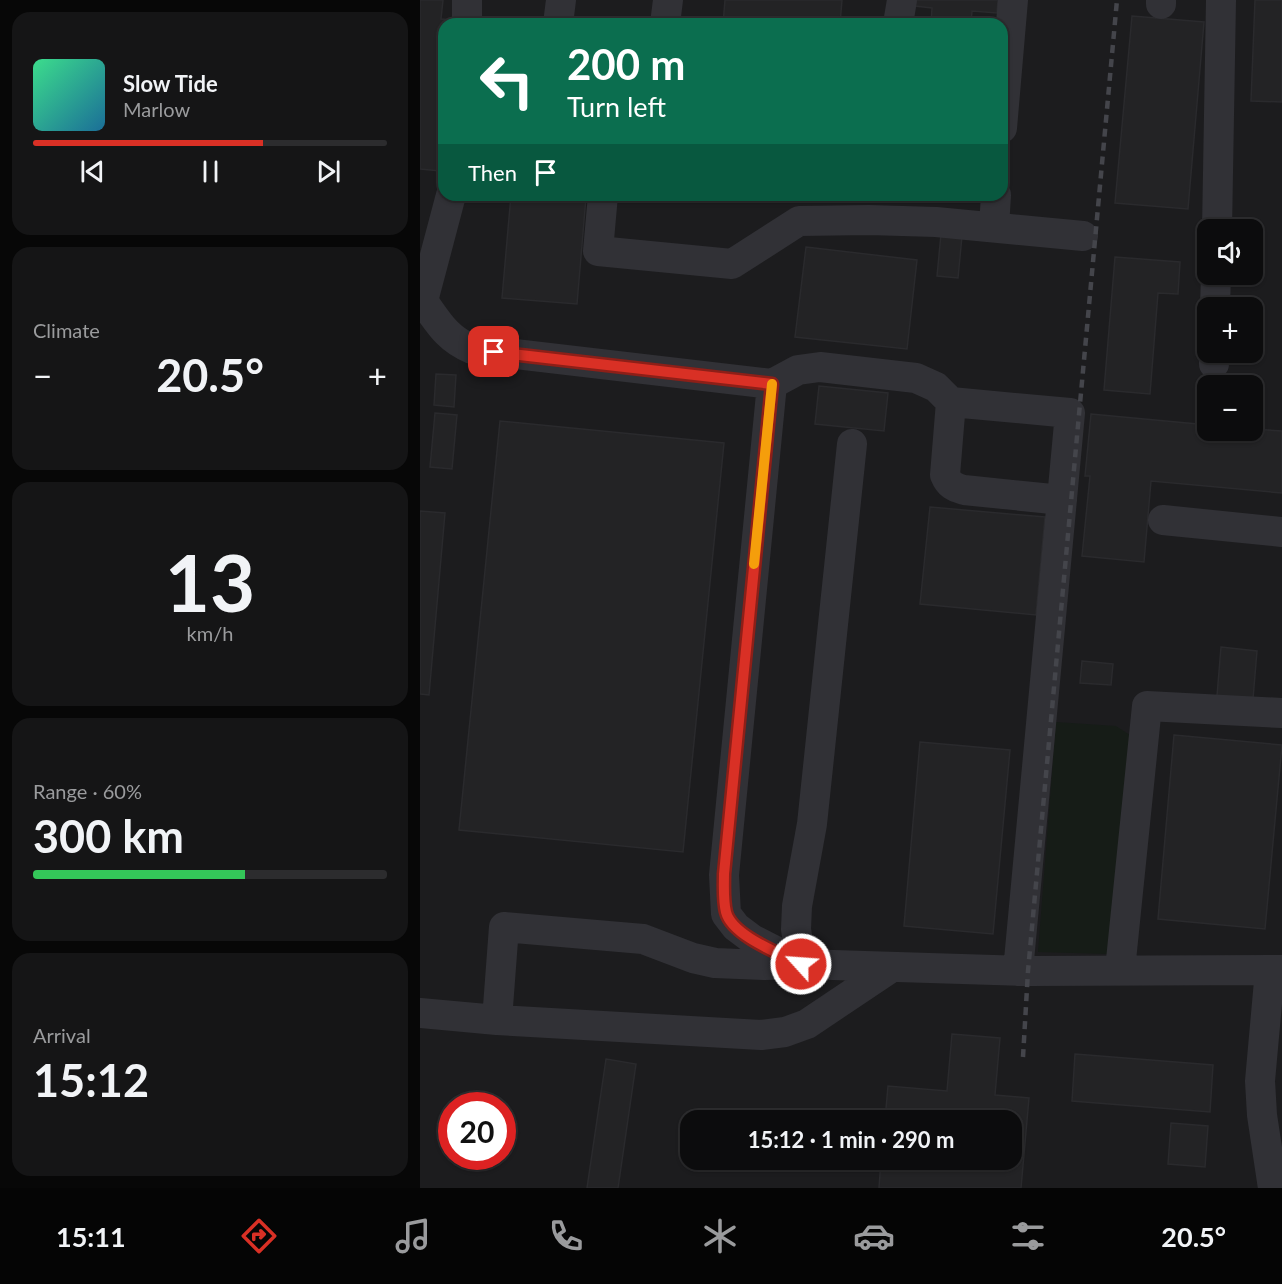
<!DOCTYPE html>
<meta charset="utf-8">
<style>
body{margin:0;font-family:Lato,sans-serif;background:#151516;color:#f1f3f6;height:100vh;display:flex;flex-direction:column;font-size:22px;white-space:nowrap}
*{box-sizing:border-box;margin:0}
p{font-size:20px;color:#9a9b9d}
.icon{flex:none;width:33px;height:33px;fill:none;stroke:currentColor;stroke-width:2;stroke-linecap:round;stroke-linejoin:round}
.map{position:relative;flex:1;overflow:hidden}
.sheet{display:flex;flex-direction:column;gap:12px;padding:12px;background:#070707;width:420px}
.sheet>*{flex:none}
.banner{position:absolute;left:18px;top:18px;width:570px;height:183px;border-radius:18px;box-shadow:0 2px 4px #0004,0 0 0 2px #2c2c2e;background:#0b6e4f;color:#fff;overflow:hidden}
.controls{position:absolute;left:777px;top:219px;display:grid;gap:12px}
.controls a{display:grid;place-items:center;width:66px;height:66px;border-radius:12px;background:#0c0c0d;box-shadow:0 2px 4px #0004,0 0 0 2px #2c2c2e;font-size:30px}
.speed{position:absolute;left:18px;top:1092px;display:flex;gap:12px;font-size:30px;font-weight:700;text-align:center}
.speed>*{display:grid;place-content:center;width:78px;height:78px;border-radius:50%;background:#0c0c0d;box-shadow:0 2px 4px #0004,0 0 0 2px #2c2c2e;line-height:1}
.speed .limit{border:9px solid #d22;background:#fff;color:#111}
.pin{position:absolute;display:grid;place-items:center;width:51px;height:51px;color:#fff;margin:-26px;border-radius:12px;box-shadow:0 3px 9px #0006}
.me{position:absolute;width:66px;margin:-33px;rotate:296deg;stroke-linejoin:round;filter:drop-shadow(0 0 4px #0008)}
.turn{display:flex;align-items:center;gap:21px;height:126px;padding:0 30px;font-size:27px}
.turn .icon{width:78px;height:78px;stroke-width:2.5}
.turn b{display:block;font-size:42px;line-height:51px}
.then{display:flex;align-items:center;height:57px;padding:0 30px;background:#0003;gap:12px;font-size:22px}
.big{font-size:45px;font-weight:700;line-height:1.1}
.sheet .card{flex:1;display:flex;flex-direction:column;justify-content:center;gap:9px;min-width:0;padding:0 21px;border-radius:18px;background:#151516}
.sheet .dial{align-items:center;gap:0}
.dial b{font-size:78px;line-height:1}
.song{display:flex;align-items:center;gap:18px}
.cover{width:72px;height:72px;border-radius:9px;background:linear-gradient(135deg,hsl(150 70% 55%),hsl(200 70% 35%))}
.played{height:6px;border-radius:3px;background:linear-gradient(90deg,#d93025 65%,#2c2c2e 65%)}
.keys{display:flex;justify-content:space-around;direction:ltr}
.heat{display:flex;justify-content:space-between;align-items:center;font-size:33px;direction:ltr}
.charge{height:9px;border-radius:4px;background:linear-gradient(90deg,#34c759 60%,#2c2c2e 0)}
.trip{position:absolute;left:260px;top:1110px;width:342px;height:60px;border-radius:18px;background:#0c0c0d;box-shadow:0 2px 4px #0004,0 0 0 2px #2c2c2e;font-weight:700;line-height:60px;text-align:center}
.tab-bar{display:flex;height:96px;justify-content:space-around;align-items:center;background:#050505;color:#9a9b9d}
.tab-bar .icon{width:42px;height:42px}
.tab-bar .active{color:#d93025}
.tab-bar b{font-size:27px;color:#f1f3f6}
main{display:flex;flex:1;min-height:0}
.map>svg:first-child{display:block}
.built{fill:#1c1c1e;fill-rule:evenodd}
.green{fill:#161c17}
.building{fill:#232325;stroke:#2a2a2d;stroke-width:1.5}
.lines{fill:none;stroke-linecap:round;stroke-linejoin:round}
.minor{stroke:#313136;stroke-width:30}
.rail{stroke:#44454b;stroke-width:4.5;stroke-dasharray:8 6;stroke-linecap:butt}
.route-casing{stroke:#8d1f18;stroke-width:15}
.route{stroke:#d93025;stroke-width:10}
.slow{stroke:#f59e0b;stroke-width:10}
</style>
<main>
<section class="sheet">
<div class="card">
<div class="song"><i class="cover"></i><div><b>Slow Tide</b><p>Marlow</p></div></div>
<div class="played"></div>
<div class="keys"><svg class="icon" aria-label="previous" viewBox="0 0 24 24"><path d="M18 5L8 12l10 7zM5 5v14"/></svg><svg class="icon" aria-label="pause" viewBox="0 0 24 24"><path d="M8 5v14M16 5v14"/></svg><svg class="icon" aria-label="next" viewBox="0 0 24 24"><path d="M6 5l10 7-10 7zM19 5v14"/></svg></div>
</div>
<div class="card"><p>Climate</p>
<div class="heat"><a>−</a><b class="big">20.5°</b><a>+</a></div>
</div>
<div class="card dial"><b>13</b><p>km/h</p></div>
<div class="card"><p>Range · 60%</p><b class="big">300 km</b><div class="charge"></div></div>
<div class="card"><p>Arrival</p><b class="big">15:12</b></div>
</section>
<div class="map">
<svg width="862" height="1188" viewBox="0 0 862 1188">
<rect width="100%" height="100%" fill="#101011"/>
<path class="built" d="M0,0H862V1188H0ZM24,24H582V195H24ZM788,230H832V274H788ZM788,308H832V352H788ZM788,386H832V430H788ZM32,1106H82V1156H32ZM270,1120H591V1160H270Z"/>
<path class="green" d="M636,722L696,726L716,739L688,954L618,952Z"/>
<path class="building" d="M0,0H23L21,19L34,20L33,24H24V125L20,171L0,169Z
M305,0H422L420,24H303Z
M496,0H578L577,13L552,11L551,24H511L512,8L495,6Z
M835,0H862V102L831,101Z
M712,16L784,22L768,209L695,203Z
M91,195L166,197L157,304L82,298Z
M521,234L542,236L538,278L517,276Z
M386,247L497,260L487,349L375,337Z
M695,257L760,262L758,294L738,293L730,394L684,390Z
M16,374L36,375L34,407L14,405Z
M399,386L468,393L464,431L395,424Z
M15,413L37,415L32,469L10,467Z
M671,414L788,425V430H832V429L862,431V493L731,481L724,562L662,556L670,476H665Z
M80,421L304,443L263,852L39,830Z
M510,507L625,517L616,615L500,604Z
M0,511L25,513L9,695L0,694Z
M801,647L837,651L833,699L797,696Z
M662,661L693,664L691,685L660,683Z
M754,735L862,745L845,929L738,919Z
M500,742L590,750L573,934L484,926Z
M532,1034L580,1038L575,1095L609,1098L601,1188H459L461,1160H591V1120H465L468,1086L527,1091Z
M655,1054L793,1065L790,1112L652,1101Z
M186,1059L216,1064L198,1188H167Z
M751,1123L788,1126L785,1167L748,1164Z"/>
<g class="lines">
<path class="minor" d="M741,4V0
M47,24V0
M138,24L141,0
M245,24L248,0
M478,24L482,0
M582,128L593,0
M31,195L3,301C18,322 27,339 52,349L352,384L304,875L306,914L316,927L332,939L381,964L608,971L862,970
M183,195L178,251L312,264L379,221L449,220L516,222L663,236
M574,227L576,195
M797,230L801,0
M795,308L796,274
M794,364V352
M352,384L378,370L400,367L496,378L516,387L531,402L650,413L598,971
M531,402L525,475C529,485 534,487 544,490L642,500
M743,520L862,532
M700,970L727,706L862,713
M850,970L840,1081L842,1115L853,1188
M0,1013L77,1020L341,1035L365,1032L387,1024L472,967
M77,1020L84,927L223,939L273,958L295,963L344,965L381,964L376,929L377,906L392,824L432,444"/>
<path class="rail" d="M603,1057L608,971L697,0"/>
</g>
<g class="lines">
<defs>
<path id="route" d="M74,352L352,384L304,874C304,886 303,900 306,912C312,936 361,954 381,964"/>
</defs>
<use href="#route" class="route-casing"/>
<use href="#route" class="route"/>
<path class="slow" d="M334,564L352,384"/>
</g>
</svg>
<div class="controls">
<a><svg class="icon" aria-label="sound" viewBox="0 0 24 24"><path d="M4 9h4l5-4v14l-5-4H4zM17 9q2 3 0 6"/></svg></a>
<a>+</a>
<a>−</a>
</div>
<div class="speed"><div class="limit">20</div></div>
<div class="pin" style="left:74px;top:352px;background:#d93025"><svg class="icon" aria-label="arrive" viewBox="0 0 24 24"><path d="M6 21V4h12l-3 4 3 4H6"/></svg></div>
<svg class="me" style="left:381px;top:964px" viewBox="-20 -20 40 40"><circle r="17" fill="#d93025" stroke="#fff" stroke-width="3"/><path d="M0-11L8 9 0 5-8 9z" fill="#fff"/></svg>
<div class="trip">15:12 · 1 min · 290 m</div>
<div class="banner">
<div class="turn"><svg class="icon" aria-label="left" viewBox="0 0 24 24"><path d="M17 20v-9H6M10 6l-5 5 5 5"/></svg><div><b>200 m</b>Turn left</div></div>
<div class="then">Then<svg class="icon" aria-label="arrive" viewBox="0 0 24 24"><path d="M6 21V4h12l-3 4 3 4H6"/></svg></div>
</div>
</div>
</main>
<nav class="tab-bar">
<b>15:11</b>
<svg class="icon active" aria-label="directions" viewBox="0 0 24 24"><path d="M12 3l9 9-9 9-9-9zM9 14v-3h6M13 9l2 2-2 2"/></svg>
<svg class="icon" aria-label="music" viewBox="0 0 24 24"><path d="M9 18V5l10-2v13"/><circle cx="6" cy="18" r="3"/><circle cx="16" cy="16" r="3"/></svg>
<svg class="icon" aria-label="phone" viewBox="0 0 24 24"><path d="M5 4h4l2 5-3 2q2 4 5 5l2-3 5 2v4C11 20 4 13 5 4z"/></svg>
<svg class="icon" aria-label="climate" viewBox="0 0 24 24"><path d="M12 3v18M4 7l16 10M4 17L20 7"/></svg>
<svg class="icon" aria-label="car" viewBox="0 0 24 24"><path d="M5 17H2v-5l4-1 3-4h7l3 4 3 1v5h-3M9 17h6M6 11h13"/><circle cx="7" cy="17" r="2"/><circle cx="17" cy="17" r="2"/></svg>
<svg class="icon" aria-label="filters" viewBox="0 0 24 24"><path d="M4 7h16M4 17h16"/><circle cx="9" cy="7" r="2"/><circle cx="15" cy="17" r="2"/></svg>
<b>20.5°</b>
</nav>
